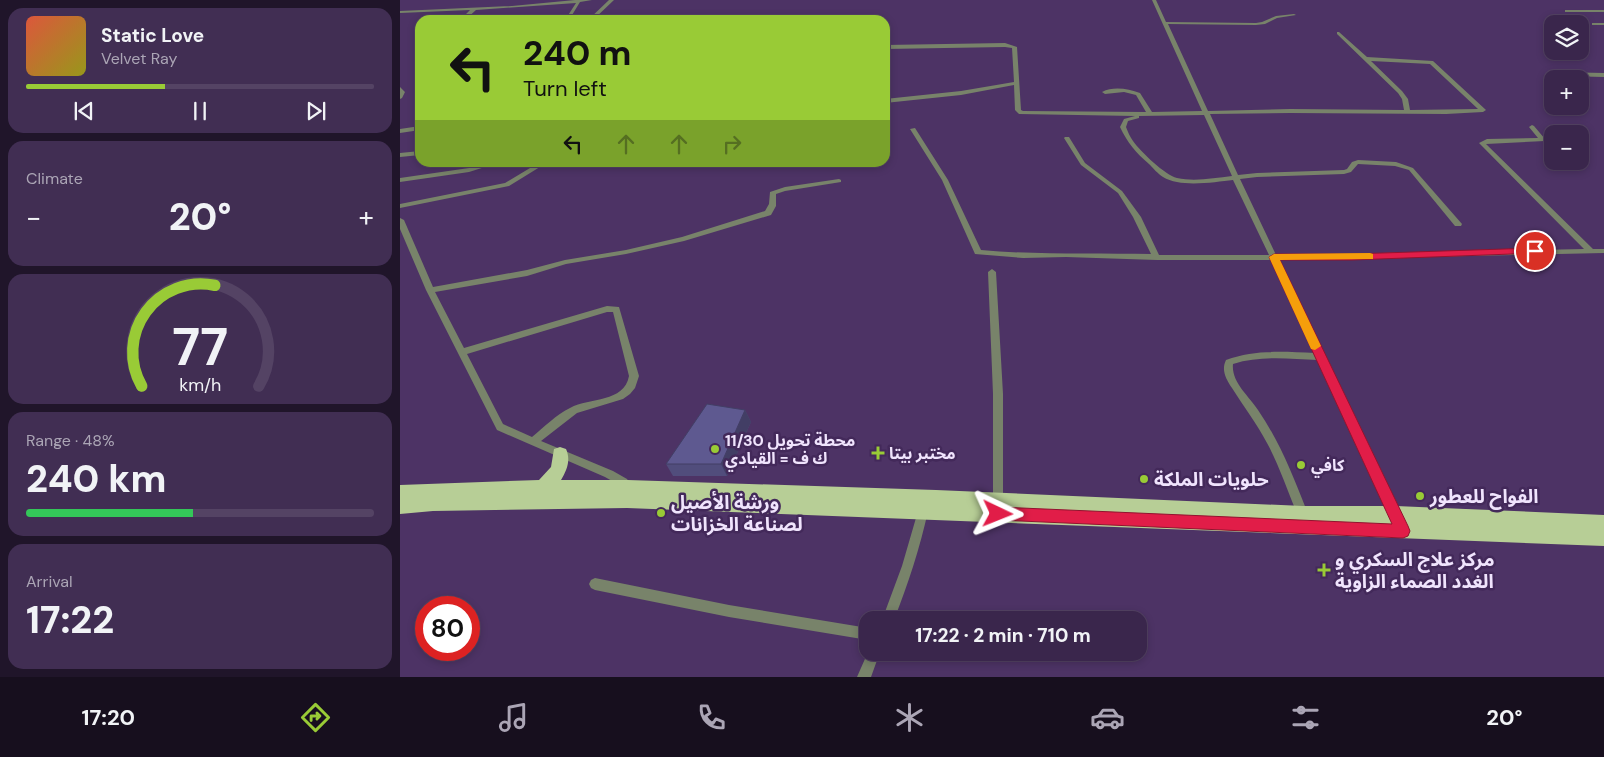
<!DOCTYPE html>
<meta charset="utf-8">
<style>
body{margin:0;font-family:"DM Sans","Noto Sans Arabic",sans-serif;background:#412e53;color:#f1f3f6;height:100vh;display:flex;flex-direction:column;font-size:19px;white-space:nowrap}
*{box-sizing:border-box;margin:0}
p{font-size:16px;color:#aba5b5}
.icon{flex:none;width:28px;height:28px;fill:none;stroke:currentColor;stroke-width:2;stroke-linecap:round;stroke-linejoin:round}
.map{position:relative;flex:1;overflow:hidden}
.drawer{display:flex;flex-direction:column;gap:8px;padding:8px;background:#20152a;width:400px}
.drawer>*{flex:none}
.guide{position:absolute;left:15px;top:15px;width:475px;height:152px;border-radius:15px;box-shadow:0 2px 8px #0003,0 0 0 1px #544364;background:#99cb36;color:#111;overflow:hidden}
.fabs{position:absolute;left:1144px;top:15px;display:grid;gap:10px}
.fabs a{display:grid;place-items:center;width:45px;height:45px;border-radius:10px;background:#3a264c;box-shadow:0 2px 8px #0003,0 0 0 1px #544364;font-size:25px}
.speed{position:absolute;left:15px;top:596px;display:flex;gap:10px;font-size:25px;font-weight:700;text-align:center}
.speed>*{display:grid;place-content:center;width:65px;height:65px;border-radius:50%;background:#3a264c;box-shadow:0 2px 8px #0003,0 0 0 1px #544364;line-height:1}
.speed .limit{border:8px solid #d22;background:#fff;color:#111}
.pin{position:absolute;display:grid;place-items:center;width:42px;height:42px;color:#fff;margin:-21px;border:2px solid #fff;border-radius:50%;box-shadow:0 1px 5px #0007}
.me{position:absolute;width:55px;margin:-28px;rotate:92deg;stroke-linejoin:round;filter:drop-shadow(0 0 4px #0008)}
.turn{display:flex;align-items:center;gap:18px;height:105px;padding:0 25px;font-size:22px}
.turn .icon{width:65px;height:65px;stroke-width:2.5}
.turn b{display:block;font-size:35px;line-height:42px}
.lanes{display:flex;align-items:center;height:48px;padding:0 25px;background:#0003;justify-content:center;gap:25px;direction:ltr}
.lanes .off{opacity:.35}
.big{font-size:38px;font-weight:800;line-height:1.1}
.drawer .tile{flex:1;display:flex;flex-direction:column;justify-content:center;gap:8px;min-width:0;padding:0 18px;border-radius:15px;background:#412e53}
.drawer .dial{align-items:center;gap:0}
.dial svg{height:130px;overflow:visible;fill:none;stroke:#544364;stroke-width:7;stroke-linecap:round;text-anchor:middle}
.dial text{fill:#f1f3f6;stroke:none}
.song{display:flex;align-items:center;gap:15px}
.cover{width:60px;height:60px;border-radius:8px;background:linear-gradient(135deg,hsl(10 70% 55%),hsl(60 70% 35%))}
.played{height:5px;border-radius:2px;background:linear-gradient(90deg,#99cb36 40%,#544364 40%)}
.keys{display:flex;justify-content:space-around;direction:ltr}
.heat{display:flex;justify-content:space-between;align-items:center;font-size:28px;direction:ltr}
.charge{height:8px;border-radius:4px;background:linear-gradient(90deg,#34c759 48%,#544364 0)}
.trip{position:absolute;left:459px;top:611px;width:288px;height:50px;border-radius:15px;background:#3a264c;box-shadow:0 2px 8px #0003,0 0 0 1px #544364;font-weight:800;line-height:50px;text-align:center}
.menu{display:flex;height:80px;justify-content:space-around;align-items:center;background:#170f1e;color:#aba5b5}
.menu .icon{width:35px;height:35px}
.menu .current{color:#99cb36}
.menu b{font-size:22px;color:#f1f3f6}
main{display:flex;flex:1;min-height:0}
.map>svg:first-child{display:block}
.lines{fill:none;stroke-linecap:round;stroke-linejoin:round}
.minor{fill:#78836a;fill-rule:evenodd}
.trunk{fill:#b7ce96;fill-rule:evenodd}
.wall{fill:#514d7c}
.shaded-wall{fill:#423e65}
.building{fill:#5e5990;stroke:#423e65}
.route{fill:#e11d48;stroke:#92132f}
.slow{fill:#f59e0b}
.poi-dot{fill:#99cb36;stroke:#43295a;stroke-width:2}
.labels{text-anchor:middle;dominant-baseline:central;stroke-width:5;stroke-linejoin:round;paint-order:stroke}
.poi-label{font-size:16px;font-weight:bold;fill:#f0e4fd;stroke:#43295a;text-anchor:start}
.near-poi-label{font-size:19px;font-weight:bold;fill:#f0e4fd;stroke:#43295a;text-anchor:start}
</style>
<main>
<section class="drawer">
<div class="tile">
<div class="song"><i class="cover"></i><div><b>Static Love</b><p>Velvet Ray</p></div></div>
<div class="played"></div>
<div class="keys"><svg class="icon" aria-label="previous" viewBox="0 0 24 24"><path d="M18 5L8 12l10 7zM5 5v14"/></svg><svg class="icon" aria-label="pause" viewBox="0 0 24 24"><path d="M8 5v14M16 5v14"/></svg><svg class="icon" aria-label="next" viewBox="0 0 24 24"><path d="M6 5l10 7-10 7zM19 5v14"/></svg></div>
</div>
<div class="tile"><p>Climate</p>
<div class="heat"><a>−</a><b class="big">20°</b><a>+</a></div>
</div>
<div class="tile dial"><svg viewBox="0 0 100 80">
<path d="M14 69A42 42 0 1 1 86 69"/>
<path d="M14 69A42 42 0 0 1 59 7" stroke="#99cb36"/>
<text x="50" y="56" font-size="32" font-weight="700">77</text>
<text x="50" y="72" font-size="11">km/h</text>
</svg></div>
<div class="tile"><p>Range · 48%</p><b class="big">240 km</b><div class="charge"></div></div>
<div class="tile"><p>Arrival</p><b class="big">17:22</b></div>
</section>
<div class="map">
<svg width="1204" height="677" viewBox="0 0 1204 677">
<rect width="100%" height="100%" fill="#4d3365"/>
<g class="lines">
<path class="minor" d="M175,0H192L180,2L169,20H165L176,3L76,10L65,20H60L70,10L0,13V11L112,6Z
M209,0H214L193,20H188Z
M752,0H756L766,22L856,23L862,22L876,16L894,14L896,15L877,18L865,24L856,25L768,24L808,111L890,109L1004,110L1002,99L998,93L937,34V32H939L967,57L1033,61L1086,110L1083,112L1046,114L890,113L810,114L838,175L857,173L944,170L947,169L952,162L958,160L996,162L1013,168L1062,224L1061,226H1055L1009,170L995,166L958,164L951,172L944,174L857,177L840,179L876,255L1184,249L1079,143L1087,139L1138,138L1129,127L1132,125L1134,126L1145,139V141L1086,144L1193,249H1204V253L879,260L1001,513L1003,517L1001,521L997,522L993,521L918,360C890,359 861,355 833,364C831,382 849,396 858,410C880,442 894,478 908,514L907,518L903,519L899,518C888,493 880,467 867,443C857,424 844,407 832,388C826,379 821,370 826,360C856,349 884,352 915,353L871,260H757L666,257L623,258L575,254L542,180L510,129L515,128L548,180L581,250C637,255 695,253 751,254L733,217L718,193L681,165L664,138L665,137H669L685,163L722,191L741,217L759,255H869L833,180C814,182 781,188 763,177C758,174 753,168 749,164C736,153 727,142 720,127L724,119L735,116L619,114L615,110L614,85L561,95L485,103V99L561,91L614,82L612,48L605,47L485,49V45L605,43L617,47L621,110L623,111L746,112L736,95L724,92L705,94L702,92C714,86 728,89 740,93L752,112L802,111ZM971,61L1030,64L1078,109L1010,110L1008,99L1002,91ZM804,115L832,176C814,178 795,182 777,178C765,175 741,152 733,141C730,137 728,132 726,127L728,121L739,118V116Z
M1167,10H1204V12H1165V10Z
M1192,23H1204V25H1192Z
M1158,72L1204,73V77L1162,76L1165,79H1159L1155,74Z
M0,87L5,92L2,98L0,99Z
M20,126V130L0,133V129Z
M20,151V155L0,157V153Z
M89,162H101L69,172L0,182V178L69,168Z
M140,162H148L109,186L0,208V204L105,183Z
M439,179L441,180V182L385,191L376,194V206L371,215L284,241L226,254L166,264L127,276L35,292L64,348L207,306L219,307L239,376L235,388L230,394L223,399L177,413L141,441L213,471L227,479L233,488L232,491L228,493L224,491L219,485L205,477L97,430L26,290L0,229V218L4,220L33,287L127,270L165,260L226,250L282,237L365,211L369,204L370,192L385,187ZM207,312H213L229,376C224,403 190,397 170,408C156,415 144,427 132,437L103,424L67,354Z
M592,269L596,272L603,394V503L602,506L598,508L594,506L593,503V394L588,272Z
M523,506L527,508L528,511C520,548 508,584 494,620H482L502,566L518,511L519,508Z
M195,578L329,605L468,628V640L329,617L195,590L191,588L189,584L191,580Z
M468,652H480L471,677H457Z"/>
<path class="trunk" d="M160,447L166,449C171,460 167,470 161,480H228L536,490L903,506H996L1204,515V546L227,508L33,511L0,514V485L139,480L151,467L154,449Z"/>
</g>
<path class="wall" d="M345,410L351,422L327,476H273L266,464Z"/>
<path class="shaded-wall" d="M345,410L351,422L327,476L321,464Z"/>
<path class="building" d="M307,404L345,410L321,464H266Z"/>
<path class="route" d="M1135,248L1139,249V253L952,260H880L1008,526L1010,531L1008,536L1003,538L598,520L592,518L590,514L592,509L598,507L992,524L869,257L874,254H952Z"/>
<path class="slow" d="M970,253L973,254V259L880,260L921,346L915,350L911,349L869,257L874,254Z"/>
<g class="poi-dot">
<circle cx="315" cy="449" r="5"/>
<path d="M475.5 445.5h5v5h5v5h-5v5h-5v-5h-5v-5h5z"/>
<circle cx="901" cy="465" r="5"/>
<circle cx="744" cy="479" r="5"/>
<circle cx="1020" cy="496" r="5"/>
<circle cx="261" cy="513" r="5"/>
<path d="M921.5 562.5h5v5h5v5h-5v5h-5v-5h-5v-5h5z"/>
</g>
<g class="labels">
<g class="poi-label">
<text x="325" y="440">محطة تحويل 11/30<tspan x="325" dy="18">ك ف = القيادي</tspan></text>
<text x="489" y="453">مختبر بيتا</text>
<text x="911" y="465">كافي</text>
</g>
<g class="near-poi-label">
<text x="754" y="479">حلويات الملكة</text>
<text x="1030" y="496">الفواح للعطور</text>
<text x="271" y="502">ورشة الأصيل<tspan x="271" dy="22">لصناعة الخزانات</tspan></text>
<text x="935" y="559">مركز علاج السكري و<tspan x="935" dy="22">الغدد الصماء الزاوية</tspan></text>
</g>
</g>
</svg>
<div class="fabs">
<a><svg class="icon" aria-label="layers" viewBox="0 0 24 24"><path d="M12 4l9 5-9 5-9-5zM3 14l9 5 9-5"/></svg></a>
<a>+</a>
<a>−</a>
</div>
<div class="speed"><div class="limit">80</div></div>
<div class="pin" style="left:1135px;top:251px;background:#d93025"><svg class="icon" aria-label="arrive" viewBox="0 0 24 24"><path d="M6 21V4h12l-3 4 3 4H6"/></svg></div>
<svg class="me" style="left:598px;top:514px" viewBox="-20 -20 40 40"><path d="M0-17L14 15 0 8-14 15z" fill="#e11d48" stroke="#fff" stroke-width="4"/></svg>
<div class="trip">17:22 · 2 min · 710 m</div>
<div class="guide">
<div class="turn"><svg class="icon" aria-label="left" viewBox="0 0 24 24"><path d="M17 20v-9H6M10 6l-5 5 5 5"/></svg><div><b>240 m</b>Turn left</div></div>
<div class="lanes"><svg class="icon" aria-label="left" viewBox="0 0 24 24"><path d="M17 20v-9H6M10 6l-5 5 5 5"/></svg><svg class="icon off" aria-label="ahead" viewBox="0 0 24 24"><path d="M12 20V5M6 11l6-6 6 6"/></svg><svg class="icon off" aria-label="ahead" viewBox="0 0 24 24"><path d="M12 20V5M6 11l6-6 6 6"/></svg><svg class="icon off" aria-label="right" viewBox="0 0 24 24"><path d="M7 20v-9h11M14 6l5 5-5 5"/></svg></div>
</div>
</div>
</main>
<nav class="menu">
<b>17:20</b>
<svg class="icon current" aria-label="directions" viewBox="0 0 24 24"><path d="M12 3l9 9-9 9-9-9zM9 14v-3h6M13 9l2 2-2 2"/></svg>
<svg class="icon" aria-label="music" viewBox="0 0 24 24"><path d="M9 18V5l10-2v13"/><circle cx="6" cy="18" r="3"/><circle cx="16" cy="16" r="3"/></svg>
<svg class="icon" aria-label="phone" viewBox="0 0 24 24"><path d="M5 4h4l2 5-3 2q2 4 5 5l2-3 5 2v4C11 20 4 13 5 4z"/></svg>
<svg class="icon" aria-label="climate" viewBox="0 0 24 24"><path d="M12 3v18M4 7l16 10M4 17L20 7"/></svg>
<svg class="icon" aria-label="car" viewBox="0 0 24 24"><path d="M5 17H2v-5l4-1 3-4h7l3 4 3 1v5h-3M9 17h6M6 11h13"/><circle cx="7" cy="17" r="2"/><circle cx="17" cy="17" r="2"/></svg>
<svg class="icon" aria-label="filters" viewBox="0 0 24 24"><path d="M4 7h16M4 17h16"/><circle cx="9" cy="7" r="2"/><circle cx="15" cy="17" r="2"/></svg>
<b>20°</b>
</nav>
